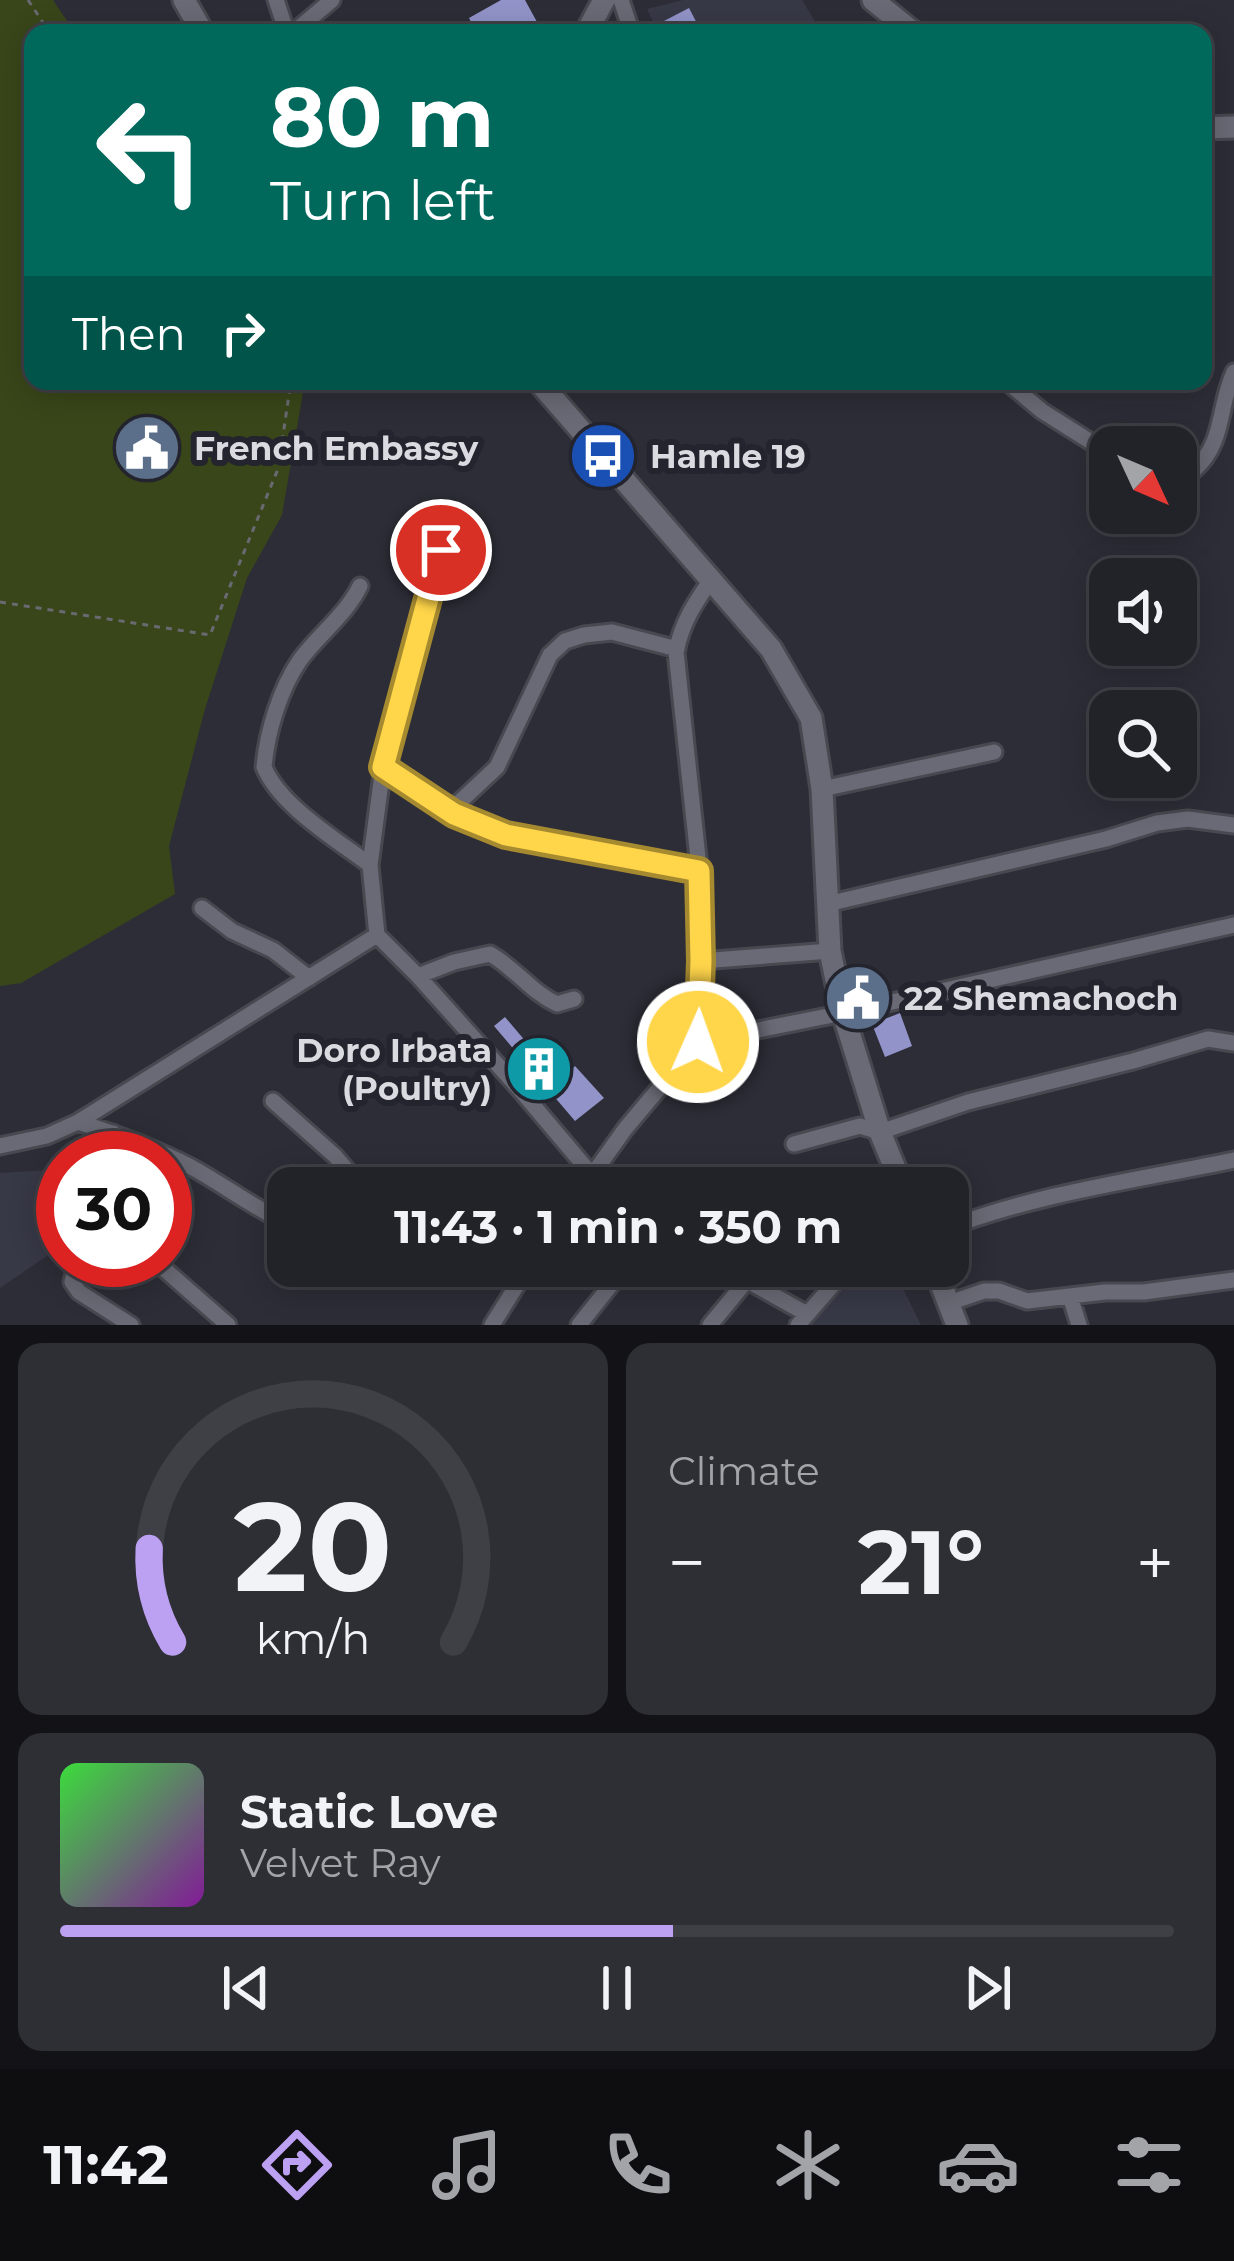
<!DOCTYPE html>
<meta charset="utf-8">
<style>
body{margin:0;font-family:Montserrat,sans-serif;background:#2e2f35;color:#f1f3f6;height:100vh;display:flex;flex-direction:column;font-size:45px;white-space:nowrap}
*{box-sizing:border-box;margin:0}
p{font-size:39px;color:#a2a4a8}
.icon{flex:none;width:66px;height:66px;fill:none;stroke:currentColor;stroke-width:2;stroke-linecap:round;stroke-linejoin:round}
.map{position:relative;height:1325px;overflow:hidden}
.sheet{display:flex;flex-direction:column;gap:18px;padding:18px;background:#131317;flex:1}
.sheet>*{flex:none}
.banner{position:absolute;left:24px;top:24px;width:1188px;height:366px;border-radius:24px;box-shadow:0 6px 30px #0003,0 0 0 3px #3f3f46;background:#00695c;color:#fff;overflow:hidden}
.needle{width:78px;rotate:134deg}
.tools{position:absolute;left:1089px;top:426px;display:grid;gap:24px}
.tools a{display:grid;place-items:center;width:108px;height:108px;border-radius:24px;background:#222229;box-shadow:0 6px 30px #0003,0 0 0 3px #3f3f46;font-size:60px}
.speed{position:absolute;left:36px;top:1131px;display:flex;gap:24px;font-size:60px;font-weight:700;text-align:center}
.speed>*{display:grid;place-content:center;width:156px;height:156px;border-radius:50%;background:#222229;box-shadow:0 6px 30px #0003,0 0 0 3px #3f3f46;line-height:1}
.speed .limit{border:18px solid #d22;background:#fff;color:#111}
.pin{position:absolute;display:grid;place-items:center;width:102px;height:102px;color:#fff;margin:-51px;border:6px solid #fff;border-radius:50%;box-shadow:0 3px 12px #0007}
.me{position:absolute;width:132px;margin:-66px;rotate:2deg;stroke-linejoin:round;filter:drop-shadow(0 0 9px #0008)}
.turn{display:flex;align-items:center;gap:42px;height:252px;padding:0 48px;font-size:54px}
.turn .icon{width:156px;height:156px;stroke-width:2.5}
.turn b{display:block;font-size:84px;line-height:102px}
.then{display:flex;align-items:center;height:114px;padding:0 48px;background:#0003;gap:24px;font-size:45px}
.big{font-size:90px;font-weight:700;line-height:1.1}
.sheet .widget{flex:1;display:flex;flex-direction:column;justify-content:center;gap:18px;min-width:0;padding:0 42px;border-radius:24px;background:#2e2f35}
.sheet .dial{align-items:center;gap:0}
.dial svg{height:312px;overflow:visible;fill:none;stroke:#3f3f46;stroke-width:7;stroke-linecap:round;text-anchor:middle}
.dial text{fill:#f1f3f6;stroke:none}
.song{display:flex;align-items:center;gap:36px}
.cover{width:144px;height:144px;border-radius:18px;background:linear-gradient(135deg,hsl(120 70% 55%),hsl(290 70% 35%))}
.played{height:12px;border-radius:6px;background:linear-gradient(90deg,#bca0f2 55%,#3f3f46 55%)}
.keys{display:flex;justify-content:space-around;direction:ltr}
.heat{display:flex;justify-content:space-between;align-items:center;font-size:66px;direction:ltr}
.sheet .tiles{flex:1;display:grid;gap:18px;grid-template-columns:1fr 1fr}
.widget:last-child{grid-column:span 2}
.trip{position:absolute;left:267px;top:1167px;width:702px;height:120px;border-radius:24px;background:#222229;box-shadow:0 6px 30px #0003,0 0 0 3px #3f3f46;font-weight:700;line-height:120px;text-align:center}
.dock{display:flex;height:192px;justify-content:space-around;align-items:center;background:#0e0e10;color:#a2a4a8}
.dock .icon{width:84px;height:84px}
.dock .active{color:#bca0f2}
.dock b{font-size:54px;color:#f1f3f6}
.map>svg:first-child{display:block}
.built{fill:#383947}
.green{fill:#394619}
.building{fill:#9293c8}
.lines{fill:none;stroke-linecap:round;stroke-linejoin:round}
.street-casing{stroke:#484950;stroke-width:21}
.secondary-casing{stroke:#484950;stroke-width:27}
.path{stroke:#696971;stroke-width:3;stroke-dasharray:6 6;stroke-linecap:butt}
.street{stroke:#696a75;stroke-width:15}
.secondary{stroke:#696a75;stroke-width:21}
.route-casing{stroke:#a68a30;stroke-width:30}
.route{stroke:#ffd54a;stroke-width:21}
.labels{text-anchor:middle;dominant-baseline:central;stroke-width:12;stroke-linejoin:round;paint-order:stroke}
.poi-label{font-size:33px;font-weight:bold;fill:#dadae0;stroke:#23242d;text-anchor:start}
</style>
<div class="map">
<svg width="1234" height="1325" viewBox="0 0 1234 1325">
<rect width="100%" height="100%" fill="#2d2d37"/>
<path class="built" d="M683,0H802L822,33H658L647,9Z
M48,1170L63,1213V1245L0,1288V1173Z
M858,1266H892L921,1325H808Z"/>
<path class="green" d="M0,0H53L75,33H33V381H305L282,515L247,578L205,709L169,846L175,894L21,983L0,986Z"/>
<path class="building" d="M501,0H525L543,33H477L469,18Z
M689,8L702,33H671L664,21Z
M900,1013L912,1046L885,1057L872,1024Z
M505,1017L560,1082L575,1066L604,1098L575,1121L494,1026Z"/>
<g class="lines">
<defs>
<path id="street" d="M276,0L287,33
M621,0L632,33
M293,33L332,0
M1006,381L1042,411L1110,454
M1176,470H1194C1225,443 1218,406 1234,372
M360,586C346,615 319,634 300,660C280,689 267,732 264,767C280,806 337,840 370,865
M383,767L454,814L506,835L699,871
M822,789L994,752
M450,811L497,767L550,655L565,641L584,635L612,632L677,649
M827,904L1106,839L1157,823L1188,819L1234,825
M202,908L232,931L273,950L309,978
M377,935L418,976L522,1092L603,1188
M701,961L830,951
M418,976L454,962L490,954C515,968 531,992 557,1004L574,999
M698,1042L701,961L699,867L676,652C682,622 695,603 712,578
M273,1101L335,1156L362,1188
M78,1122C117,1134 154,1148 191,1167C224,1185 254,1208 288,1224
M113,1133L118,1158
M794,1144L860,1126L880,1132L968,1102L1133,1061L1208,1039L1234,1043
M0,1146L47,1136L78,1122L377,935L370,865L383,767L441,550
M583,1188L625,1129L698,1042L843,1013L1234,925
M948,1228C1039,1193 1138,1180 1234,1160
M83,1260L75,1270L72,1282L79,1292L131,1325
M154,1260L228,1325
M458,1266L517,1283
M721,1266L807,1314
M1070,1296L1079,1325
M949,1303L984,1291H999L1027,1301L1105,1292H1144L1234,1280
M492,1325L529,1266
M579,1325L626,1266
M710,1325L748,1279
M798,1325L849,1266"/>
<path id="secondary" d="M184,0L203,33
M873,0L914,33
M586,33L604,0
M1203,128L1234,127
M538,381L771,649L811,718L822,789L830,951L843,1013L880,1132L903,1188
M934,1266L957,1325"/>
</defs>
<use href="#street" class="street-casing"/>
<use href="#secondary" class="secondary-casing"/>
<path class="path" d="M28,0L50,33
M0,602L210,635L278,469L291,381"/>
<use href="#street" class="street"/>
<use href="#secondary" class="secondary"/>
</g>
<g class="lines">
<defs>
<path id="route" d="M441,550L383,767L454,814L506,835L699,871L701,961L698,1042"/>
</defs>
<use href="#route" class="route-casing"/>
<use href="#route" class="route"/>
</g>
<defs>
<symbol id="civic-disc" viewBox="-11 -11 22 22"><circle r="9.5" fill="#5c6f8a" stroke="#23242d"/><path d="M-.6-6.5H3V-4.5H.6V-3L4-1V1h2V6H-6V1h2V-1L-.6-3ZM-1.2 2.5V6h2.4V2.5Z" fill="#fff"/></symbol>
<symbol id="bus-disc" viewBox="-11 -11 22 22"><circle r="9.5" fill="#1a4fb4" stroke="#23242d"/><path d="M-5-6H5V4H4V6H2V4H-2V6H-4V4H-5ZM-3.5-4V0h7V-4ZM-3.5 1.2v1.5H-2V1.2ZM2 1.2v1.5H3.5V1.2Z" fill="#fff"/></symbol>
<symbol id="building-disc" viewBox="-11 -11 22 22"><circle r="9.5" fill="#0f9aa8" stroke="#23242d"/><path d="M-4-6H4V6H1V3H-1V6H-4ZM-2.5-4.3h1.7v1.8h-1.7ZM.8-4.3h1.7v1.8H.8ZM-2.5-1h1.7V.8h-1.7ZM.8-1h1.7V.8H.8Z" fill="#fff"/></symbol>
</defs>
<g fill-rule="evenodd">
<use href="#civic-disc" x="109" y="410" width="76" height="76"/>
<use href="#bus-disc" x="565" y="418" width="76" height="76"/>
<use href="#civic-disc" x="820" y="960" width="76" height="76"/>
<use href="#building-disc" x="501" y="1031" width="76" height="76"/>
</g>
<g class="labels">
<g class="poi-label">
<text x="194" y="448">French Embassy</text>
<text x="650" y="456">Hamle 19</text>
<text x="904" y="998">22 Shemachoch</text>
<text x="492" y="1050" text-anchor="end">Doro Irbata<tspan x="492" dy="38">(Poultry)</tspan></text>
</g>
</g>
</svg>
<div class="tools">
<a><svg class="needle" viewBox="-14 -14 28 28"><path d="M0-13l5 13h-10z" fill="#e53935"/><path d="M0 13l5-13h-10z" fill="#a2a4a8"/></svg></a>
<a><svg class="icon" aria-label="sound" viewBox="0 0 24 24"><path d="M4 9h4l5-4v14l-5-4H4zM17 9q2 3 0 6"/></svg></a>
<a><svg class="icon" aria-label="search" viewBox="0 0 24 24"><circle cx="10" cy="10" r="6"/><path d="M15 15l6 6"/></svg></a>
</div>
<div class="speed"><div class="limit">30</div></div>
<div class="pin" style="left:441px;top:550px;background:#d93025"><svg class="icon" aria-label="arrive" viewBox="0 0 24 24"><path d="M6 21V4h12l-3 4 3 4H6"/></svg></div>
<svg class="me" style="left:698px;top:1042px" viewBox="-20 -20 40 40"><circle r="17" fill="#ffd54a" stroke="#fff" stroke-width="3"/><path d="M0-11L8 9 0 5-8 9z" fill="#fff"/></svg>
<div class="trip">11:43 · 1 min · 350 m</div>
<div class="banner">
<div class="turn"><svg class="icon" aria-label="left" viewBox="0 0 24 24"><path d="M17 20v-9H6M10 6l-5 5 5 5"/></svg><div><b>80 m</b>Turn left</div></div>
<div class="then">Then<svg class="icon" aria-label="right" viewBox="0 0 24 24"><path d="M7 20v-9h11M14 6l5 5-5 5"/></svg></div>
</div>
</div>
<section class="sheet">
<div class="tiles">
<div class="widget dial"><svg viewBox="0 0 100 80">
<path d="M14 69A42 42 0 1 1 86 69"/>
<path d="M14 69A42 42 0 0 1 8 45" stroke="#bca0f2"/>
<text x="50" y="56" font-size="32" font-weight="700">20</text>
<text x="50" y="72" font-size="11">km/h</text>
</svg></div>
<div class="widget"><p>Climate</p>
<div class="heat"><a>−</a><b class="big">21°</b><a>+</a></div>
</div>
<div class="widget">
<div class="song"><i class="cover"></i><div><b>Static Love</b><p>Velvet Ray</p></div></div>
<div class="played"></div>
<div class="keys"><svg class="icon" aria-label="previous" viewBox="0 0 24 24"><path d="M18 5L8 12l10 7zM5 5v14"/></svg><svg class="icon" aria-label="pause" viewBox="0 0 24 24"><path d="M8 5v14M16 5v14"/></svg><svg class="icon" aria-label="next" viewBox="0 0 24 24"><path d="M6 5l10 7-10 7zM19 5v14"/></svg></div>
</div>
</div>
</section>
<nav class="dock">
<b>11:42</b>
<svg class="icon active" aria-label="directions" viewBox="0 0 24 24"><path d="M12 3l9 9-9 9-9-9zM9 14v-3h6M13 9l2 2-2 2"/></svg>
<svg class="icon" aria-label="music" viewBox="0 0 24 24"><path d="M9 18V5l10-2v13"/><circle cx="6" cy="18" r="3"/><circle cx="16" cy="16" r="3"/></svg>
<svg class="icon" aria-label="phone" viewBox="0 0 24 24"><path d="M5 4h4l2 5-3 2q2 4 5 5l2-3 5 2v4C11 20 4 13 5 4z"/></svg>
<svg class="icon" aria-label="climate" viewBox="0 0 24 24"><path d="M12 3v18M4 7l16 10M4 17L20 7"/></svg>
<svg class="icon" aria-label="car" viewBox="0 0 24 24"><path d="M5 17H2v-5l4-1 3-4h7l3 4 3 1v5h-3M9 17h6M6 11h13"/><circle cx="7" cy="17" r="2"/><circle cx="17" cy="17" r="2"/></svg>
<svg class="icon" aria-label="filters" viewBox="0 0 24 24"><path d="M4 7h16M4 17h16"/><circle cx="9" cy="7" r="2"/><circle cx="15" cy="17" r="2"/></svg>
</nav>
